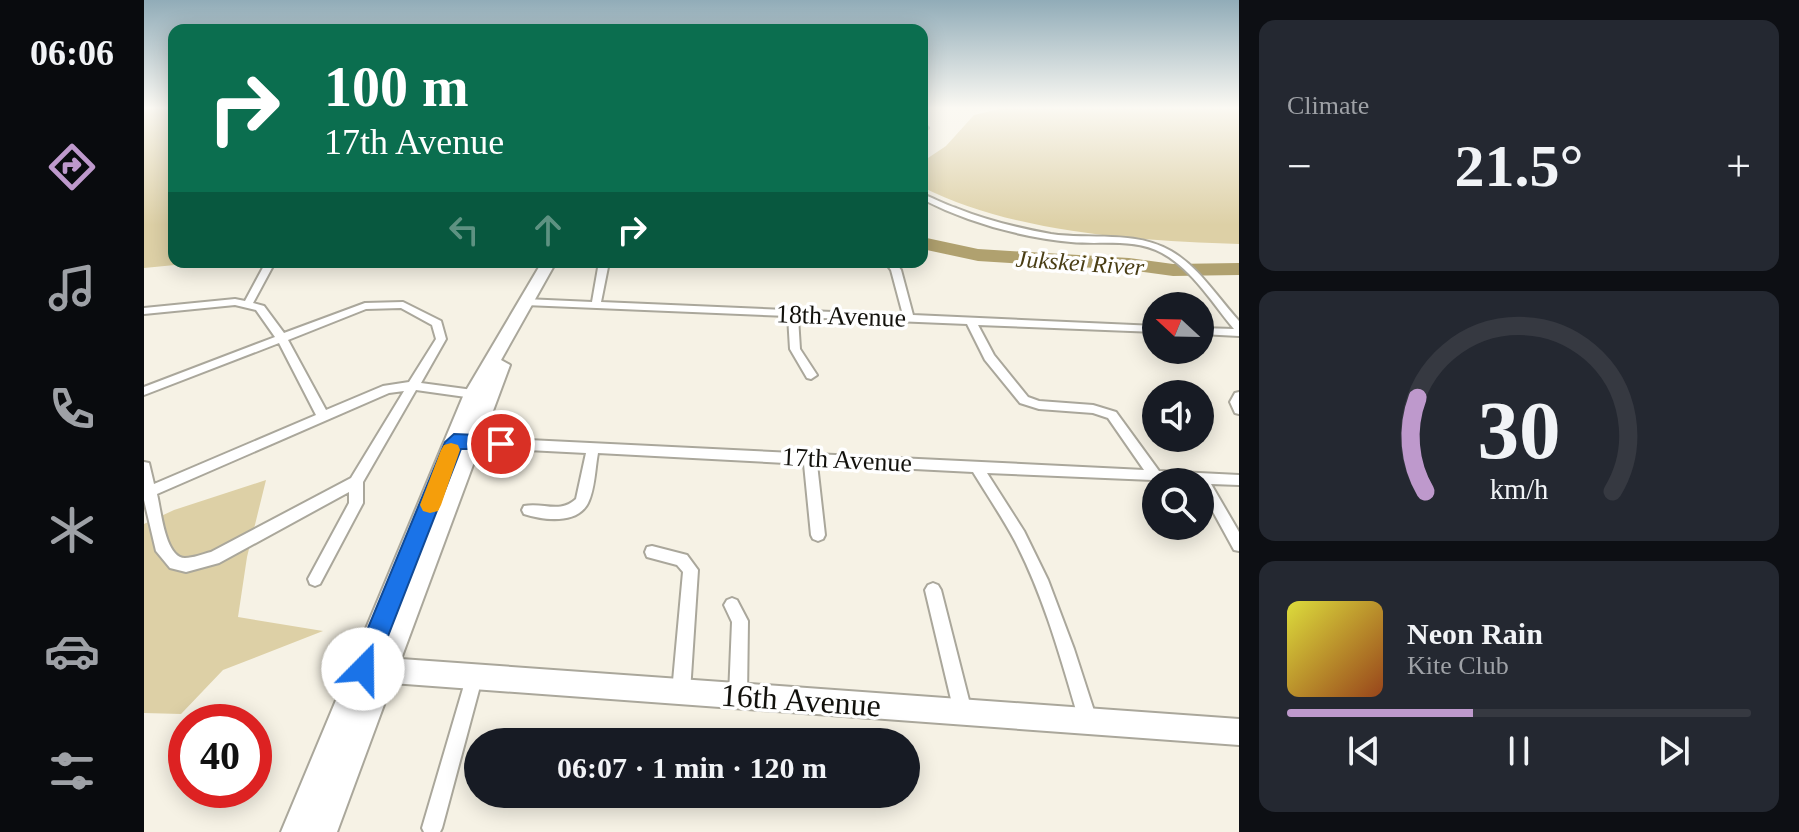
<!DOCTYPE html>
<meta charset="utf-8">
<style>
body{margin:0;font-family:"Times New Roman",serif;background:#242831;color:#f1f3f6;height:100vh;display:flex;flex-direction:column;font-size:30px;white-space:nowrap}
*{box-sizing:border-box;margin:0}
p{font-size:26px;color:#9ea1a6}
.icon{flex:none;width:44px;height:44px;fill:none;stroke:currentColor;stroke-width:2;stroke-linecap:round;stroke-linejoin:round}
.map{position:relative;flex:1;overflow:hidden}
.panel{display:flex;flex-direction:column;gap:20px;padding:20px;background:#0d0f14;width:560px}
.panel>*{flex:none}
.banner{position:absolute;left:24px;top:24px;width:760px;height:244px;border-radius:16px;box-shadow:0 4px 20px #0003;background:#0b6e4f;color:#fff;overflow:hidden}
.needle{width:52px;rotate:292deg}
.controls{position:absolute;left:998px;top:292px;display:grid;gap:16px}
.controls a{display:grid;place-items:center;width:72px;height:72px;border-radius:50%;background:#171b24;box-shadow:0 4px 20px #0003;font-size:40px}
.speed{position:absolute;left:24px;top:704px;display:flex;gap:16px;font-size:40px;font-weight:700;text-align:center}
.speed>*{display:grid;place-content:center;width:104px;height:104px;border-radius:50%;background:#171b24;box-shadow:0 4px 20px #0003;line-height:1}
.speed .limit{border:12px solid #d22;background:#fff;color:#111}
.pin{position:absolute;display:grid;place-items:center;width:68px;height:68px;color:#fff;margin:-34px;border:4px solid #fff;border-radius:50%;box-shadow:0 2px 8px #0007}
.me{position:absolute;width:88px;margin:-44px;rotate:22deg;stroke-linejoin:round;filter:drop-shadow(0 0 6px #0008)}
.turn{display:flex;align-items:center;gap:28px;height:168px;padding:0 24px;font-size:36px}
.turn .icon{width:104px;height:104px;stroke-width:2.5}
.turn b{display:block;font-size:56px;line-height:68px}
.lanes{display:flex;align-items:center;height:76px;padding:0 24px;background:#0003;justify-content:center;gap:40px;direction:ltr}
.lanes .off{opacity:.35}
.big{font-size:60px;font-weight:700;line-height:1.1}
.panel .widget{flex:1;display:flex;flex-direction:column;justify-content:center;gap:12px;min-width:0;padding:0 28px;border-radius:16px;background:#242831}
.panel .dial{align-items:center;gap:0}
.dial svg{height:208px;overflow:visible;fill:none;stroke:#363941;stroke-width:7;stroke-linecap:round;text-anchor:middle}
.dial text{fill:#f1f3f6;stroke:none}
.song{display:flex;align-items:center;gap:24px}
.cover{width:96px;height:96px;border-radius:12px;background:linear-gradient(135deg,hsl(60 70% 55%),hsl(20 70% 35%))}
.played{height:8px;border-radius:4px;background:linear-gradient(90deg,#be99cc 40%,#363941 40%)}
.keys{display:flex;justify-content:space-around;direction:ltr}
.heat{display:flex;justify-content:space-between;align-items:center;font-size:44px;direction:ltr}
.trip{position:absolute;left:320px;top:728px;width:456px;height:80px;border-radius:40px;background:#171b24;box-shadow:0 4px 20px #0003;font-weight:700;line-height:80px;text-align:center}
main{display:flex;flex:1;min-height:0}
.tab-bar{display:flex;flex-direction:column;width:144px;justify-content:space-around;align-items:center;background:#090b0e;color:#9ea1a6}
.tab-bar .icon{width:56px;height:56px}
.tab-bar .selected{color:#be99cc}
.tab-bar b{font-size:36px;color:#f1f3f6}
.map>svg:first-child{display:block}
.green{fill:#ddd0a6}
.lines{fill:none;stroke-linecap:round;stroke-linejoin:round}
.river{fill:#b0a16f;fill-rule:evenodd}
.street-casing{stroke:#aaa79b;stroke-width:4}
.secondary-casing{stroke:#aaa79b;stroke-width:4}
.street{fill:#fff;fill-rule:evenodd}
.secondary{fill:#fff;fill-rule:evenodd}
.route{fill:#1a73e8;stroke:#114b97;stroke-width:2}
.slow{fill:#f59e0b}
.labels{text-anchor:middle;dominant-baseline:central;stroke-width:7;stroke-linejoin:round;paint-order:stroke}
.far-water-label{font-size:24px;font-style:italic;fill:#493d14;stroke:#fff}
.street-label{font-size:26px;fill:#12110c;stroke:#fff}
.near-street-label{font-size:32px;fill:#12110c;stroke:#fff}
</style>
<main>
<nav class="tab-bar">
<b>06:06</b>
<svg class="icon selected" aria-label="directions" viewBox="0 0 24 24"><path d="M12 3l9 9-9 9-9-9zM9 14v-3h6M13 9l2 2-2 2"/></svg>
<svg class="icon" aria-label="music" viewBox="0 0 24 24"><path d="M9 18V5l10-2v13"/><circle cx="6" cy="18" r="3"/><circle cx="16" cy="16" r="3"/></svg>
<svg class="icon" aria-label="phone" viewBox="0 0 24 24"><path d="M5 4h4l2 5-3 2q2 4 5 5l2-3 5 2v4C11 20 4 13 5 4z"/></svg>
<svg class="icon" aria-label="climate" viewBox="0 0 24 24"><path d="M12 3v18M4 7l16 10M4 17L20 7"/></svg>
<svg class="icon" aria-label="car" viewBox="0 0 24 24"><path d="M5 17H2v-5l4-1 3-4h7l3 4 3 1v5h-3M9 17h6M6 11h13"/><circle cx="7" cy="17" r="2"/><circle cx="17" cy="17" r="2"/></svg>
<svg class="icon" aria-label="filters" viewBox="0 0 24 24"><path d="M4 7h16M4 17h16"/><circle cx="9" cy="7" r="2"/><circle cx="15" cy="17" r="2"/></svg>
</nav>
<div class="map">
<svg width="1095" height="832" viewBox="0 0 1095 832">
<rect width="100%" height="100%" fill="#f6f2e5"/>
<path class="green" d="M0,109H30V262H62L0,268Z
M856,109H1095V244C994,241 869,233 778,187V162L802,146L830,115Z
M122,480L103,557L94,617L179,631L79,670L37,714L0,713V524L30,510Z"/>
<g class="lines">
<path class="river" d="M778,237L834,249L985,258L1029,264L1095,263V275L1029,276L985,270L834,261L778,249Z"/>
<defs>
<path id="street" d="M778,122L784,128L778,133Z
M778,194C789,198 800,204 812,208C842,220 874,228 907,234C945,240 992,230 1027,251C1055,267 1074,298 1095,321V336L1056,334V328L1090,329C1069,304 1048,269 1018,253C990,238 957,245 927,242C876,237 823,222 778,199Z
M122,262H128L130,264L109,303L120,306L140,333L221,303L259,302L297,321L302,339L277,383L329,390L335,394L329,398L272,390L219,482V503L176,584L171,586L166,584L164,579L205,503V492L75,563L42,572L26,568L12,551L0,500V462L5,463L10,484L172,415L135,343L0,395V387L131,337L112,310L91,305L0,314V308L91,299L101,301ZM257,308L288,325L292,339L265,382L239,386L182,410L144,340L222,309ZM260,391L207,478L67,552C59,554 49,558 41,558C21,558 17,510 13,494L245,393Z
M455,262H465L457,302L759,315L747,270L741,262H751L757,270L769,315L1012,326V332L834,325L850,355L884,397L895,401L949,405L972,412L1015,471L1095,475V485L1067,484L1095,532V551L1090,550L1056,488V482L843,473L880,531L904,580L930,649L953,720L950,726L944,729L938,726L935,720C917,659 900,597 871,541C858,517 843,495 829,472L673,464L681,535L679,539L674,541L669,539L667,535L660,464L454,453C451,469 451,489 444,503C433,525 399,520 380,514L378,510L380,506C399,502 416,514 432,499L442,453L323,447L319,445L317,442L319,439L323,437L1000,470L964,418L949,413L895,409L876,403L841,360L823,324L654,317L656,349L673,375L667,379L663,378L646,349L644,316L381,305L376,302L381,299L448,302Z
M1095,392V414L1091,413L1086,402L1091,393Z
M508,546L543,555L554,570L546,692L543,698L537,701L531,698L528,692L539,572L533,565L503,557L501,552L503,547Z
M789,583L794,585L797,590L828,712L825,718L819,721L813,718L810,712L781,590L784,585Z
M588,598L593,600L604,621L603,696L600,702L594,705L588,702L585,696L588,622L580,605L583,600Z
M331,667L337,669L339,675L298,828L296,832H280L278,828L323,675L325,669Z"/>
<path id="secondary" d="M398,262H412L357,360L366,365L257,659L1095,719V745L248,683L193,832H137L320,394Z"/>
</defs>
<use href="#street" class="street-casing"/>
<use href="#secondary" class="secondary-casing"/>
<use href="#street" class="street"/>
<use href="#secondary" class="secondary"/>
</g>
<linearGradient id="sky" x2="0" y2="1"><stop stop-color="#91acb8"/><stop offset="0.48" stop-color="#fbf9f3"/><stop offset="1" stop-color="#fbf9f3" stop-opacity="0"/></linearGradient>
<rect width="1095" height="225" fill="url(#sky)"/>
<path class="route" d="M310,434L357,436L364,438L367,444L364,449H317L228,677L219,681L211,677L207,669L301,442Z"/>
<path class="slow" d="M307,443L314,445L316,450L297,505L294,511L286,513L279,511L276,505L297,450L300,445Z"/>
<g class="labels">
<g class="far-water-label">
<text transform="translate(936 263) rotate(4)">Jukskei River</text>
</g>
<g class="street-label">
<text transform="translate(697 316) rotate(2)">18th Avenue</text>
<text transform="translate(703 460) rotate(3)">17th Avenue</text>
</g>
<g class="near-street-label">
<text transform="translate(657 700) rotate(4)">16th Avenue</text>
</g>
</g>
</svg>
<div class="controls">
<a><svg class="needle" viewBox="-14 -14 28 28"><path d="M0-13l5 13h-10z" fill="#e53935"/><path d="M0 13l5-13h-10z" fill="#9ea1a6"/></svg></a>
<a><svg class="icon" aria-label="sound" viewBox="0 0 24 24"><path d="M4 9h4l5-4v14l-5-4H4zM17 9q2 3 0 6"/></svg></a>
<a><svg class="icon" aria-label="search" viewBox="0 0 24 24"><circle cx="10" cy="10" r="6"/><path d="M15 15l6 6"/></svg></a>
</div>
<div class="speed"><div class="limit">40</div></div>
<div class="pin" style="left:357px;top:444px;background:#d93025"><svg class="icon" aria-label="arrive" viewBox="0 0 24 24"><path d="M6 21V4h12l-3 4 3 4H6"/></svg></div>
<svg class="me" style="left:219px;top:669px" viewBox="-20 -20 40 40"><circle r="19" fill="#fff"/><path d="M0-13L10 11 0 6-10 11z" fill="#1a73e8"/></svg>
<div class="trip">06:07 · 1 min · 120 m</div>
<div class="banner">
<div class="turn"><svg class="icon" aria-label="right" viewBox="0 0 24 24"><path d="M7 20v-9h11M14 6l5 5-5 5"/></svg><div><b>100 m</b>17th Avenue</div></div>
<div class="lanes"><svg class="icon off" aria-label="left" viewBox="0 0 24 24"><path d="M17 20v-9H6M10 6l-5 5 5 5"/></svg><svg class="icon off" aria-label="ahead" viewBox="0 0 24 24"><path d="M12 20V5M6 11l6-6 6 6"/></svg><svg class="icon" aria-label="right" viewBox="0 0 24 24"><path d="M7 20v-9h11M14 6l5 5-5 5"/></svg></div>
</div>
</div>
<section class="panel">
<div class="widget"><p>Climate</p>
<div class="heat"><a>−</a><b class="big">21.5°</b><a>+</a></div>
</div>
<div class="widget dial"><svg viewBox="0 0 100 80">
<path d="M14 69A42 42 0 1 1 86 69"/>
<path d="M14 69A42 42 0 0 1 11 33" stroke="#be99cc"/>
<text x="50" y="56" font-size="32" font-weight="700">30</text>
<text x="50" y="72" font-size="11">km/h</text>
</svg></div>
<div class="widget">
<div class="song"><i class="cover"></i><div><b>Neon Rain</b><p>Kite Club</p></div></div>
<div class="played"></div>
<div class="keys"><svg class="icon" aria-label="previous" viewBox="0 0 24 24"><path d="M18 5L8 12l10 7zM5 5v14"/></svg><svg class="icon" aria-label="pause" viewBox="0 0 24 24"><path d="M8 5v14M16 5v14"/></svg><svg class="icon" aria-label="next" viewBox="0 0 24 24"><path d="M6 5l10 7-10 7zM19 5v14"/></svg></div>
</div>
</section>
</main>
